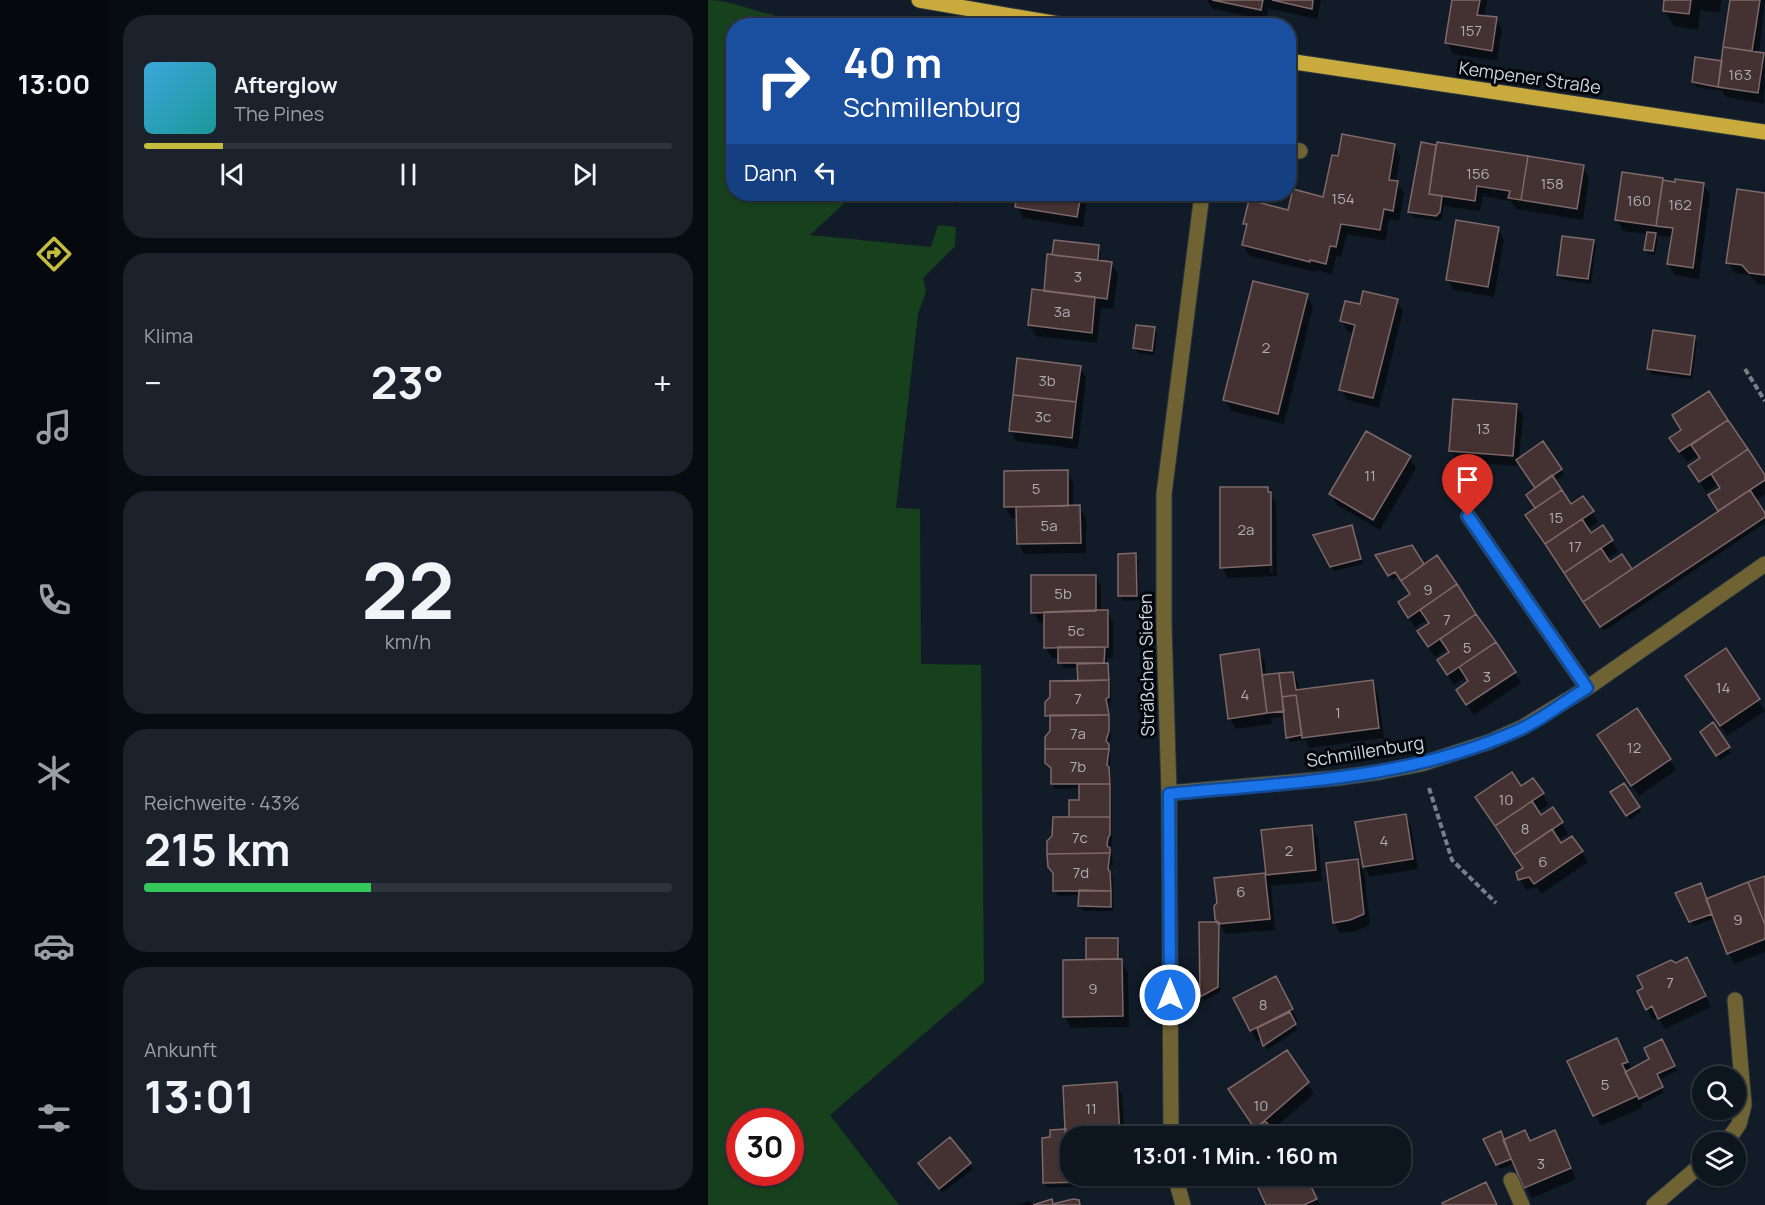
<!DOCTYPE html>
<html lang="de">
<meta charset="utf-8">
<style>
body{margin:0;font-family:Manrope,sans-serif;background:#1b222b;color:#f1f3f6;height:100vh;display:flex;flex-direction:column;font-size:22px;white-space:nowrap}
*{box-sizing:border-box;margin:0}
p{font-size:20px;color:#9a9fa4}
.icon{flex:none;width:33px;height:33px;fill:none;stroke:currentColor;stroke-width:2;stroke-linecap:round;stroke-linejoin:round}
.map{position:relative;flex:1;overflow:hidden}
.sheet{display:flex;flex-direction:column;gap:15px;padding:15px;background:#070c10;width:600px}
.sheet>*{flex:none}
.hud{position:absolute;left:18px;top:18px;width:570px;height:183px;border-radius:24px;box-shadow:0 2px 4px #0004,0 0 0 2px #2d343c;background:#1a4fa0;color:#fff;overflow:hidden}
.tools{position:absolute;left:984px;top:1066px;display:grid;gap:12px}
.tools a{display:grid;place-items:center;width:54px;height:54px;border-radius:50%;background:#0d151e;box-shadow:0 2px 4px #0004,0 0 0 2px #2d343c;font-size:30px}
.speed{position:absolute;left:18px;top:1108px;display:flex;gap:12px;font-size:30px;font-weight:700;text-align:center}
.speed>*{display:grid;place-content:center;width:78px;height:78px;border-radius:50%;background:#0d151e;box-shadow:0 2px 4px #0004,0 0 0 2px #2d343c;line-height:1}
.speed .limit{border:9px solid #d22;background:#fff;color:#111}
.pin{position:absolute;display:grid;place-items:center;width:51px;height:51px;color:#fff;margin:-62px -26px;border-radius:50% 50% 50% 0;rotate:-45deg;box-shadow:0 0 6px #0007}
.pin .icon{rotate:45deg}
.me{position:absolute;width:66px;margin:-33px;rotate:0deg;stroke-linejoin:round;filter:drop-shadow(0 0 4px #0008)}
.turn{display:flex;align-items:center;gap:21px;height:126px;padding:0 18px;font-size:27px}
.turn .icon{width:78px;height:78px;stroke-width:2.5}
.turn b{display:block;font-size:42px;line-height:51px}
.then{display:flex;align-items:center;height:57px;padding:0 18px;background:#0003;gap:12px;font-size:22px}
.big{font-size:45px;font-weight:700;line-height:1.1}
.sheet .tile{flex:1;display:flex;flex-direction:column;justify-content:center;gap:9px;min-width:0;padding:0 21px;border-radius:24px;background:#1b222b}
.sheet .dial{align-items:center;gap:0}
.dial b{font-size:78px;line-height:1}
.song{display:flex;align-items:center;gap:18px}
.cover{width:72px;height:72px;border-radius:9px;background:linear-gradient(135deg,hsl(200 70% 55%),hsl(180 70% 35%))}
.played{height:6px;border-radius:3px;background:linear-gradient(90deg,#c5bc3d 15%,#2d343c 15%)}
.keys{display:flex;justify-content:space-around;direction:ltr}
.heat{display:flex;justify-content:space-between;align-items:center;font-size:33px;direction:ltr}
.charge{height:9px;border-radius:4px;background:linear-gradient(90deg,#34c759 43%,#2d343c 0)}
.trip{position:absolute;left:352px;top:1126px;width:351px;height:60px;border-radius:24px;background:#0d151e;box-shadow:0 2px 4px #0004,0 0 0 2px #2d343c;font-weight:700;line-height:60px;text-align:center}
main{display:flex;flex:1;min-height:0}
.tab-bar{display:flex;flex-direction:column;width:108px;justify-content:space-around;align-items:center;background:#05080c;color:#9a9fa4}
.tab-bar .icon{width:42px;height:42px}
.tab-bar .on{color:#c5bc3d}
.tab-bar b{font-size:27px;color:#f1f3f6}
.map>svg:first-child{display:block}
.green{fill:#17411c;fill-rule:evenodd}
.shadow{fill:#0007;fill-rule:evenodd}
.building{fill:#443131;stroke:#7e6868;stroke-width:1.5}
.lines{fill:none;stroke-linecap:round;stroke-linejoin:round}
.minor-casing{stroke:#2b3641;stroke-width:17}
.major-casing{stroke:#2b3641;stroke-width:17}
.path{stroke:#757f88;stroke-width:4;stroke-dasharray:6 3;stroke-linecap:butt}
.minor{stroke:#706333;stroke-width:15}
.major{stroke:#c8ab3c;stroke-width:15}
.route-casing{stroke:#114b97;stroke-width:15}
.route{stroke:#1a73e8;stroke-width:10}
.labels{text-anchor:middle;dominant-baseline:central;stroke-width:6;stroke-linejoin:round;paint-order:stroke}
.number-label{font-size:15px;fill:#acadb3}
.street-label{font-size:18px;fill:#ced6de;stroke:#03070b}
</style>
<main>
<nav class="tab-bar">
<b>13:00</b>
<svg class="icon on" aria-label="directions" viewBox="0 0 24 24"><path d="M12 3l9 9-9 9-9-9zM9 14v-3h6M13 9l2 2-2 2"/></svg>
<svg class="icon" aria-label="music" viewBox="0 0 24 24"><path d="M9 18V5l10-2v13"/><circle cx="6" cy="18" r="3"/><circle cx="16" cy="16" r="3"/></svg>
<svg class="icon" aria-label="phone" viewBox="0 0 24 24"><path d="M5 4h4l2 5-3 2q2 4 5 5l2-3 5 2v4C11 20 4 13 5 4z"/></svg>
<svg class="icon" aria-label="climate" viewBox="0 0 24 24"><path d="M12 3v18M4 7l16 10M4 17L20 7"/></svg>
<svg class="icon" aria-label="car" viewBox="0 0 24 24"><path d="M5 17H2v-5l4-1 3-4h7l3 4 3 1v5h-3M9 17h6M6 11h13"/><circle cx="7" cy="17" r="2"/><circle cx="17" cy="17" r="2"/></svg>
<svg class="icon" aria-label="filters" viewBox="0 0 24 24"><path d="M4 7h16M4 17h16"/><circle cx="9" cy="7" r="2"/><circle cx="15" cy="17" r="2"/></svg>
</nav>
<section class="sheet">
<div class="tile">
<div class="song"><i class="cover"></i><div><b>Afterglow</b><p>The Pines</p></div></div>
<div class="played"></div>
<div class="keys"><svg class="icon" aria-label="previous" viewBox="0 0 24 24"><path d="M18 5L8 12l10 7zM5 5v14"/></svg><svg class="icon" aria-label="pause" viewBox="0 0 24 24"><path d="M8 5v14M16 5v14"/></svg><svg class="icon" aria-label="next" viewBox="0 0 24 24"><path d="M6 5l10 7-10 7zM19 5v14"/></svg></div>
</div>
<div class="tile"><p>Klima</p>
<div class="heat"><a>−</a><b class="big">23°</b><a>+</a></div>
</div>
<div class="tile dial"><b>22</b><p>km/h</p></div>
<div class="tile"><p>Reichweite · 43%</p><b class="big">215 km</b><div class="charge"></div></div>
<div class="tile"><p>Ankunft</p><b class="big">13:01</b></div>
</section>
<div class="map">
<svg width="1057" height="1205" viewBox="0 0 1057 1205">
<rect width="100%" height="100%" fill="#111c28"/>
<path class="green" d="M0,0C22,0 44,11 66,15L65,25L26,26V194L145,195L102,235L223,247L230,225L248,227L247,246L215,278L218,292L210,314L188,508L212,509L213,664L273,665L276,982L122,1115L191,1205H0ZM32,1122H82V1173H32Z"/>
<path class="shadow" d="M499,0H613L609,19L558,8L560,11L559,20L505,9Z
M746,0H779L776,17L788,19L794,30L789,61L745,54L739,43Z
M957,0H1013L1012,13L992,10L990,30L966,26L956,10Z
M1024,0H1057L1051,54H1055L1057,57L1056,104L1018,97L1014,91L988,87L985,81L1015,63Z
M686,145L692,156L688,182L696,193L691,221L681,219L678,241L639,234L633,257L628,256L624,274L608,270L607,272L542,256L535,245L539,228L537,223L581,212L616,199L632,157Z
M727,146L729,149L875,167L881,178L875,220L808,209L803,201L775,196L772,211L736,206L734,218L731,221L705,217L702,212Z
M954,179L956,182L995,184L1002,195L991,279L967,275L960,264L965,237L947,235L950,239L947,255L940,254L938,249L940,234L915,231L909,220Z
M1030,190L1057,194V285L1049,284L1042,275L1026,273L1020,262Z
M231,194H250L249,204L234,201Z
M311,194H380L375,227L315,218L309,207Z
M790,229L796,240L786,297L746,290L739,279Z
M885,241L888,246L883,284L853,279L850,274Z
M390,246L393,251L392,262L404,264L410,275L405,309L393,308L389,343L328,336L321,325L337,291L346,257Z
M599,296L605,307L576,424L523,411L517,400Z
M689,301L695,311L671,408L639,400L633,390L646,333L640,332L634,321L653,306Z
M446,328L449,333L446,355L430,353L427,348Z
M986,337L989,342L984,379L944,374L941,369Z
M372,367L378,378L370,449L308,441L302,430Z
M1000,393L1057,478V494L1047,501L1057,515V523L896,631L825,526L829,509L820,495L829,488L813,466L749,462L743,451L808,405L815,416L811,460L834,443L856,475L846,481L863,506L884,512L890,522L879,530L882,535L904,541L910,552L899,559L902,564L914,556L924,571L1012,512L1008,507L1013,488L1010,484L998,492L989,478L994,459L991,455L979,462L969,449L975,431Z
M701,457L708,468L672,530L629,505L623,494Z
M359,472L365,482V507H371L378,518V553L316,554L310,543V518H304L297,507Z
M559,488L564,497H561L562,573H565L564,497L568,504L569,576L520,578L514,567Z
M644,527L655,564L626,571L607,536Z
M704,547L715,567L729,557L813,683L766,715L756,701L762,682L758,677L746,685L737,671L742,653L739,649L727,657L717,643L723,624L719,620L707,627L698,613L703,595L691,576L684,580L669,556Z
M427,555L430,560L431,600L415,601L412,596Z
M387,576L393,587V611H399L405,622V658H399V663L402,670L403,687V702L400,704L403,737L400,747L403,755L401,769L403,773L404,841L402,850L404,854L405,865L402,867V873L405,878V911H375L372,906V895L350,896L347,891V875L341,867L373,802V788L347,789L344,784V770L339,763L344,732L343,720H341L338,715L371,682V668H355L352,658H344L338,648L337,623H331L325,612Z
M1017,650L1057,711L1019,736L985,687Z
M550,651L557,662L558,676L584,673L591,684V691L664,682L670,693L676,738L602,748L597,740L582,742L579,737L576,717L563,718L564,724L528,729L521,718Z
M929,710L968,770L931,796L897,746Z
M996,737L1020,748L1023,753L1012,760Z
M825,780L841,805L829,812L832,817L854,823L860,834L850,840L853,845L874,852L880,862L833,894L829,887L818,890L812,879L816,869L813,788Z
M907,797L931,808L933,812L922,820Z
M697,816L703,826L710,869L662,877L656,866Z
M603,827L610,838L614,881L563,886L567,930L518,934L509,919L510,904L508,879L559,875Z
M649,861L656,872L662,925L648,931L632,933L626,922Z
M1057,877V952L1026,964L1007,918L986,926L983,921L999,900Z
M492,924H511L512,992L496,1001L493,996Z
M409,940L412,945V961L420,972L421,1027L363,1028L357,1017L381,961L379,959Z
M985,970L1003,1007L957,1029L950,1017L945,1020L939,1009Z
M574,989L590,1021L586,1022L589,1030L559,1050L554,1039L549,1041L543,1030Z
M956,1046L969,1071L950,1080L956,1093L933,1104L934,1108L893,1126L861,1062L914,1051L924,1070L943,1060ZM912,1057L920,1073H916Z
M599,1083L606,1094L564,1130L570,1137H540L548,1130L528,1101Z
M408,1084L414,1095L417,1137H363V1176H380V1186L339,1188L336,1183L344,1139L359,1131Z
M796,1141L852,1143L868,1179L824,1198L807,1163L792,1169L789,1164Z
M262,1164L265,1169L234,1193L214,1168Z
M556,1176H598L612,1205H560Z
M322,1201L324,1205H310Z"/>
<path class="building" d="M504,0H555L553,10Z
M564,0H605L604,9Z
M744,0H772L769,15L789,17L784,51L737,43Z
M956,0H983L981,14L955,11Z
M1022,0H1052L1044,51L1015,47Z
M1015,47L1056,53L1050,93L1010,87Z
M987,57L1014,61L1010,87L984,82Z
M634,134L687,144L681,180L690,181L685,211L676,209L672,230L633,224L628,247L622,246L618,264L602,260V262L534,245L539,224H535L541,200L580,210L585,189L615,197L624,155L630,156Z
M713,142L728,145L721,194L734,196L732,212L728,216L700,212Z
M729,142L820,156L813,200L800,198L802,191L769,186L767,201L721,194Z
M820,156L876,165L869,209L813,200Z
M914,172L955,178L948,226L907,220Z
M967,179L996,183L985,268L959,264L965,228L948,226L955,180L967,182Z
M1029,189L1057,193V275L1041,273L1034,265L1018,263Z
M230,194H247L246,199L229,196Z
M309,194H373L369,217L307,207Z
M748,220L791,227L780,287L738,280Z
M939,232L948,233L945,251L936,250Z
M854,236L886,240L880,279L849,275Z
M346,240L391,245L390,260L344,255Z
M339,254L404,262L399,299L336,291Z
M545,281L600,294L570,414L515,400Z
M324,289L387,297L384,333L320,325Z
M655,291L690,299L665,398L631,390L647,325L632,321L637,301L652,304Z
M428,325L447,327L444,351L425,348Z
M945,330L987,336L982,375L939,369Z
M309,358L373,366L368,402L305,395Z
M1001,391L1020,420L971,452L961,438L973,430L964,415Z
M305,395L368,402L364,438L301,431Z
M745,399L809,404L805,456L741,451Z
M1020,420L1040,449L991,482L980,466L992,458L983,445Z
M658,431L703,456L665,520L621,494Z
M835,441L854,469L827,488L808,460Z
M1040,449L1057,475V480L1010,511L1000,495L1012,488L1003,474Z
M360,470V506L296,507V471Z
M844,475L854,490L827,508L818,495Z
M512,487H560V492H563V565L512,568Z
M854,490L863,504L875,496L886,511L837,544L817,515Z
M1042,490L1057,513V517L892,627L875,602Z
M372,505L373,543L309,544L308,507Z
M874,519L883,533L895,525L905,540L856,573L837,544Z
M644,525L653,559L622,567L605,535Z
M704,545L716,564L693,581L687,572L680,576L667,555Z
M893,548L902,562L914,554L924,569L875,602L856,573Z
M428,553L429,596H410V554Z
M729,555L749,584L700,618L690,602L702,594L693,581Z
M323,575H388V611L323,613Z
M749,584L768,614L720,647L709,631L721,623L712,610Z
M388,610H400V647L336,648V612Z
M768,614L788,642L739,675L729,660L741,652L732,639Z
M788,642L808,672L758,705L748,690L760,681L751,667Z
M350,647H397L396,663H350Z
M1018,648L1052,699L1012,726L977,676Z
M551,649L559,713L520,719L512,655Z
M400,663L401,680L370,681L369,664Z
M585,672L588,690L665,680L671,728L594,738L588,695L574,697L571,673Z
M571,673L576,711L559,713L554,675Z
M401,680V697L398,699L401,715L337,716V702L342,697V681Z
M588,695L594,735L578,738L574,697Z
M929,708L963,759L923,786L889,735Z
M342,715H401V731L398,741L401,744V749H337V737L342,731Z
M1005,722L1022,747L1008,756L992,732Z
M337,749H401L399,765L401,767L402,784H343V768L337,763Z
M804,772L813,786L825,778L836,793L787,826L767,797Z
M916,783L932,807L918,816L902,792Z
M371,784H402V817H361V800H371Z
M824,801L833,815L845,807L855,822L806,855L787,826Z
M698,814L705,859L655,867L647,822Z
M345,817H402V835L400,838L399,846L402,848V853L339,854V841L344,836Z
M604,825L608,870L558,875L553,830Z
M844,829L853,843L864,836L875,851L826,884L821,877L810,880L808,872L815,868L806,855Z
M402,853L400,869L402,872L403,891H345V873L340,867L339,854Z
M650,859L656,914L642,920L625,923L618,863Z
M557,873L562,919L510,924L507,919L506,906L509,903L506,878Z
M1057,876V925L1040,882Z
M1040,882L1057,925V939L1019,954L998,899Z
M993,883L1004,914L981,922L967,893Z
M371,890L403,891V907L370,906Z
M491,922H511L510,987L492,997Z
M378,938H410V959H378Z
M979,957L998,996L950,1019L944,1006L938,1010L929,991L935,988L929,976L963,960L968,963Z
M414,959L415,1016L355,1017V960Z
M568,976L585,1009L542,1031L525,998Z
M582,1012L588,1024L555,1046L549,1028Z
M909,1038L920,1062L914,1064L929,1096L885,1116L859,1061Z
M954,1039L967,1066L949,1074L955,1087L931,1099L917,1072L941,1059L936,1048Z
M579,1050L601,1082L547,1129L520,1089Z
M409,1082L412,1137H363V1151H358L355,1086Z
M557,1121L571,1135L569,1137H537Z
M358,1129V1151H363V1176H378V1182L335,1183L334,1138L342,1137V1130Z
M817,1130L822,1141L847,1130L863,1168L816,1188L795,1140Z
M793,1131L803,1159L788,1165L775,1139Z
M242,1137L263,1163L231,1189L210,1163Z
M553,1176H598L609,1199L596,1205H558L546,1179Z
M778,1182L789,1205H735L734,1203Z
M344,1199L345,1204L365,1199L371,1200L372,1205H325Z"/>
<g class="lines">
<defs>
<path id="minor" d="M580,149L592,151
M760,516L879,688
M461,793L629,778L672,772L713,764L781,742L815,727L879,688L1057,564
M463,1137L461,793L456,625V494L494,194
M1018,1143L1031,1124L1036,1105L1027,1000
M467,1176L475,1205
M803,1180L814,1205
M946,1205L994,1164"/>
<path id="major" d="M211,0L362,26
M580,61L1057,132"/>
</defs>
<use href="#minor" class="minor-casing"/>
<use href="#major" class="major-casing"/>
<path class="path" d="M1037,369L1057,401
M721,788L744,860L788,903"/>
<use href="#minor" class="minor"/>
<use href="#major" class="major"/>
</g>
<g class="lines">
<defs>
<path id="route" d="M462,995L461,794C582,782 701,780 813,729C836,718 857,701 879,688L760,516"/>
</defs>
<use href="#route" class="route-casing"/>
<use href="#route" class="route"/>
</g>
<g class="labels">
<g class="number-label">
<text x="763" y="30">157</text>
<text x="1032" y="74">163</text>
<text x="770" y="173">156</text>
<text x="844" y="183">158</text>
<text x="635" y="198">154</text>
<text x="931" y="200">160</text>
<text x="972" y="204">162</text>
<text x="370" y="276">3</text>
<text x="354" y="311">3a</text>
<text x="558" y="347">2</text>
<text x="339" y="380">3b</text>
<text x="335" y="416">3c</text>
<text x="775" y="428">13</text>
<text x="662" y="475">11</text>
<text x="328" y="488">5</text>
<text x="848" y="517">15</text>
<text x="341" y="525">5a</text>
<text x="538" y="529">2a</text>
<text x="867" y="546">17</text>
<text x="720" y="589">9</text>
<text x="355" y="593">5b</text>
<text x="739" y="619">7</text>
<text x="368" y="630">5c</text>
<text x="759" y="647">5</text>
<text x="779" y="676">3</text>
<text x="1015" y="687">14</text>
<text x="537" y="694">4</text>
<text x="370" y="698">7</text>
<text x="630" y="712">1</text>
<text x="370" y="733">7a</text>
<text x="926" y="747">12</text>
<text x="370" y="766">7b</text>
<text x="798" y="799">10</text>
<text x="817" y="828">8</text>
<text x="372" y="837">7c</text>
<text x="676" y="840">4</text>
<text x="581" y="850">2</text>
<text x="835" y="861">6</text>
<text x="373" y="872">7d</text>
<text x="533" y="891">6</text>
<text x="1030" y="919">9</text>
<text x="962" y="982">7</text>
<text x="385" y="988">9</text>
<text x="555" y="1004">8</text>
<text x="897" y="1084">5</text>
<text x="553" y="1105">10</text>
<text x="383" y="1108">11</text>
<text x="833" y="1163">3</text>
</g>
<g class="street-label">
<text transform="translate(822 77) rotate(8)">Kempener Straße</text>
<text transform="translate(438 665) rotate(-91)">Sträßchen Siefen</text>
<text transform="translate(657 751) rotate(-9)">Schmillenburg</text>
</g>
</g>
</svg>
<div class="tools">
<a><svg class="icon" aria-label="search" viewBox="0 0 24 24"><circle cx="10" cy="10" r="6"/><path d="M15 15l6 6"/></svg></a>
<a><svg class="icon" aria-label="layers" viewBox="0 0 24 24"><path d="M12 4l9 5-9 5-9-5zM3 14l9 5 9-5"/></svg></a>
</div>
<div class="speed"><div class="limit">30</div></div>
<div class="pin" style="left:760px;top:516px;background:#d93025"><svg class="icon" aria-label="arrive" viewBox="0 0 24 24"><path d="M6 21V4h12l-3 4 3 4H6"/></svg></div>
<svg class="me" style="left:462px;top:995px" viewBox="-20 -20 40 40"><circle r="17" fill="#1a73e8" stroke="#fff" stroke-width="3"/><path d="M0-11L8 9 0 5-8 9z" fill="#fff"/></svg>
<div class="trip">13:01 · 1 Min. · 160 m</div>
<div class="hud">
<div class="turn"><svg class="icon" aria-label="right" viewBox="0 0 24 24"><path d="M7 20v-9h11M14 6l5 5-5 5"/></svg><div><b>40 m</b>Schmillenburg</div></div>
<div class="then">Dann<svg class="icon" aria-label="left" viewBox="0 0 24 24"><path d="M17 20v-9H6M10 6l-5 5 5 5"/></svg></div>
</div>
</div>
</main>
